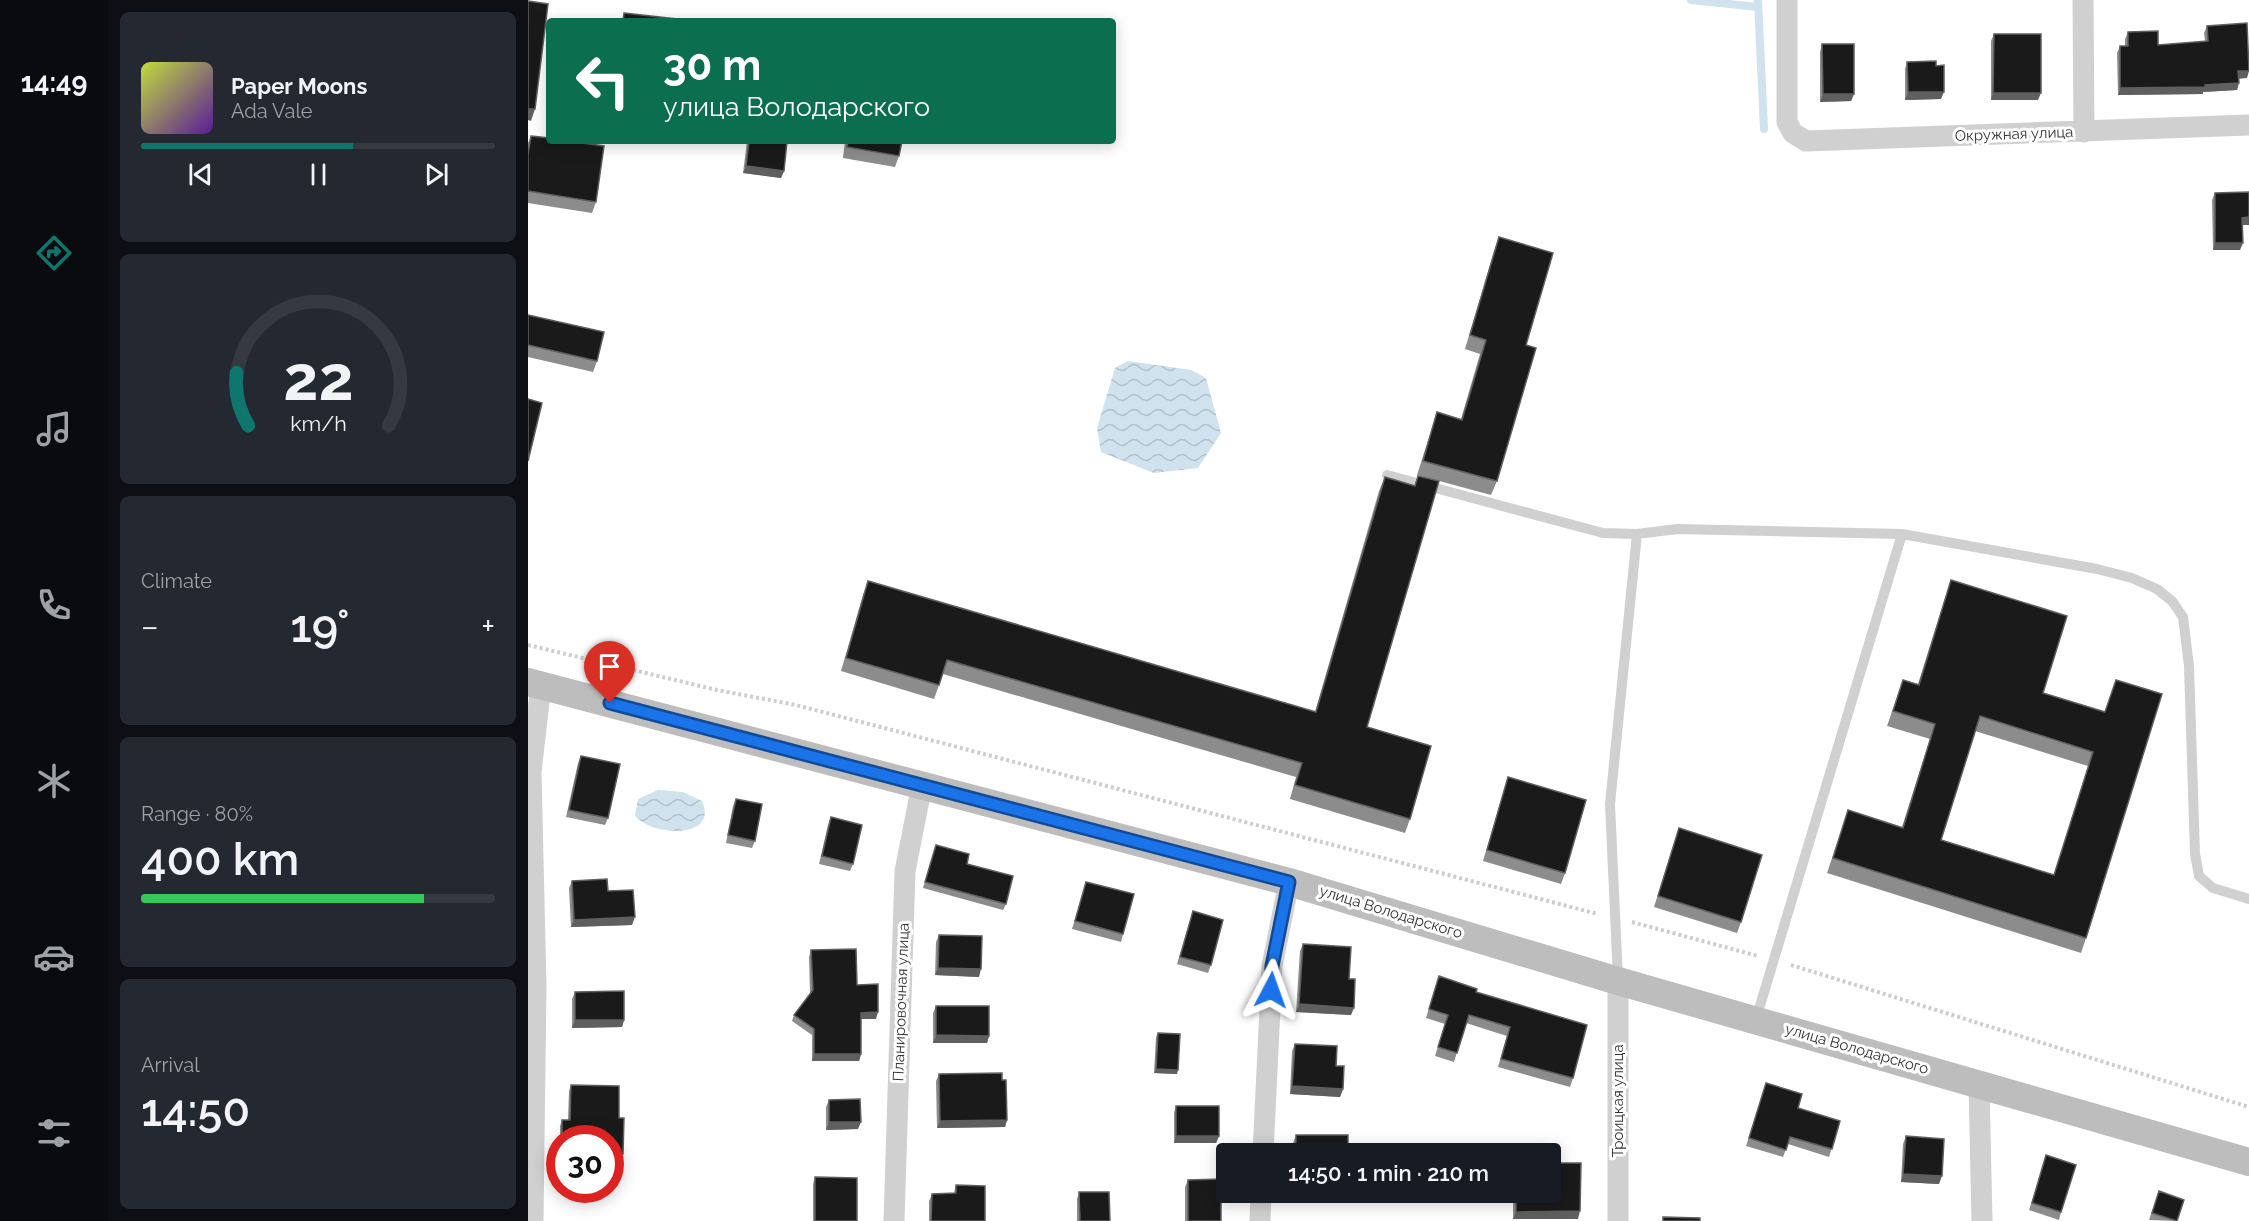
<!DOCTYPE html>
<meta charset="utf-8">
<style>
body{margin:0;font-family:Raleway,sans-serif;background:#242831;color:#f1f3f6;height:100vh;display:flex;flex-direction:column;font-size:22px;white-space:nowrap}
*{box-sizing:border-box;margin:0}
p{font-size:20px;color:#9ea1a6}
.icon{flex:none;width:33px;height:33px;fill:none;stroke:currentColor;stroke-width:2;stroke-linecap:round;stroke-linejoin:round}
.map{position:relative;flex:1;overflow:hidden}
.side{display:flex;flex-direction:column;gap:12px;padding:12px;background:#0d0f14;width:420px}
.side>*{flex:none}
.banner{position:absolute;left:18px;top:18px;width:570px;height:126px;border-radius:6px;box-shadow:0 3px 15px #0003;background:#0b6e4f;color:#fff;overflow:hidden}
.speed{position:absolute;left:18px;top:1125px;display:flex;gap:12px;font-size:30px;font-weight:700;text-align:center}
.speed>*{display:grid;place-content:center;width:78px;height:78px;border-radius:50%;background:#171b24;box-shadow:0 3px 15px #0003;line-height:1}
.speed .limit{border:9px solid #d22;background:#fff;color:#111}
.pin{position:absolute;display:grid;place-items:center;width:51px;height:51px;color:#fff;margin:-62px -26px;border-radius:50% 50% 50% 0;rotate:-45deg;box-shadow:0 0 6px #0007}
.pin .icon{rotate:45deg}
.me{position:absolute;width:66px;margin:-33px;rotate:4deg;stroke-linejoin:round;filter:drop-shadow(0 0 4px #0008)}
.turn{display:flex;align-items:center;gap:21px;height:126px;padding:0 18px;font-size:27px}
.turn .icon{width:78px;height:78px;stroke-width:2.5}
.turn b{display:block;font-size:42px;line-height:51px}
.big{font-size:45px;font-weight:600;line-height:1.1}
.side .tile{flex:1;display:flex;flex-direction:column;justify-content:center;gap:9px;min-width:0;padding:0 21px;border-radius:9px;background:#242831}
.side .dial{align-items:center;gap:0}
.dial svg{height:156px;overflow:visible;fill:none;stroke:#363941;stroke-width:7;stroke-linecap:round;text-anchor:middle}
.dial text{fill:#f1f3f6;stroke:none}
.song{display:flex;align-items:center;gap:18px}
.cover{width:72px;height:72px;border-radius:9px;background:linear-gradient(135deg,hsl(70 70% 55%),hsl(270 70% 35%))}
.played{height:6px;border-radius:3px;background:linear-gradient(90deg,#0f766e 60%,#363941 60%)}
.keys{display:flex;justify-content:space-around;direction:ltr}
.heat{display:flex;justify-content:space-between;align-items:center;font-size:33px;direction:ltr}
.charge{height:9px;border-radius:4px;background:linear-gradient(90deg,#34c759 80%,#363941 0)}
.trip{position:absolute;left:688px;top:1143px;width:345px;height:60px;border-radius:6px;background:#171b24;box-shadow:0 3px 15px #0003;font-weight:600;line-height:60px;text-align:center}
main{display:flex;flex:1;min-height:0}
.menu{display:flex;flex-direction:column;width:108px;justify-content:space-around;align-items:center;background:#090b0e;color:#9ea1a6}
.menu .icon{width:42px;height:42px}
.menu .on{color:#0f766e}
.menu b{font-size:27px;color:#f1f3f6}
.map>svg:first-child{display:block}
.water{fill:url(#water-waves)}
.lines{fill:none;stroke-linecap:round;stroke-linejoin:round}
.stream{stroke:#cfe2ee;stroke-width:8}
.path{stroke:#cdcdcd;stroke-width:4;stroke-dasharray:3 3;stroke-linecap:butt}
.lane{stroke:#d0d0d0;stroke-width:10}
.street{stroke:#d0d0d0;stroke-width:21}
.secondary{stroke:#bdbdbd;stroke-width:28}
.wall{fill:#8c8c8c;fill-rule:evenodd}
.shaded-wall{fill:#5f5f5f}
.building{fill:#1a1a1a;stroke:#5f5f5f;stroke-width:1.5;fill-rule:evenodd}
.route-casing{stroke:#114b97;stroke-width:15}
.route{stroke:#1a73e8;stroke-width:10}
.labels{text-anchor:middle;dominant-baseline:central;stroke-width:6;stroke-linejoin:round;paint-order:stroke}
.street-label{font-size:15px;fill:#333;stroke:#fff}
</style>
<main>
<nav class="menu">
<b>14:49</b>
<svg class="icon on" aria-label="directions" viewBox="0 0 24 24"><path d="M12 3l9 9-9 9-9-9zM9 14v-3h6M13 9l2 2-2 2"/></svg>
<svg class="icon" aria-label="music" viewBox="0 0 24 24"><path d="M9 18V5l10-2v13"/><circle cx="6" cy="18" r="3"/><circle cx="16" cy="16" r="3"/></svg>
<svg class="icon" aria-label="phone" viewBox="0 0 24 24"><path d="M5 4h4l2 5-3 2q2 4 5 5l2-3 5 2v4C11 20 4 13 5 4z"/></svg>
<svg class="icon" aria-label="climate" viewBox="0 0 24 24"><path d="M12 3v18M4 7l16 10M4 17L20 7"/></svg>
<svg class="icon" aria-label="car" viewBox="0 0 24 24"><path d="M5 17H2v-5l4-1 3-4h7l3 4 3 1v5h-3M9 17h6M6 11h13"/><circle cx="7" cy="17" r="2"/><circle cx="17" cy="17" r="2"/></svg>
<svg class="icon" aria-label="filters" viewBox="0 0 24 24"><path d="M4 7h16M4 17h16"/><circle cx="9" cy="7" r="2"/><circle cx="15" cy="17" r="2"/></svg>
</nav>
<section class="side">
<div class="tile">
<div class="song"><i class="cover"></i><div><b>Paper Moons</b><p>Ada Vale</p></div></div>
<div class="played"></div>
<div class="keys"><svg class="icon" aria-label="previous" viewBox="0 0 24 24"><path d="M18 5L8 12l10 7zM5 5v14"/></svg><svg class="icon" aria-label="pause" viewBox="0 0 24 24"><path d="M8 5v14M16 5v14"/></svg><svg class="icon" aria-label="next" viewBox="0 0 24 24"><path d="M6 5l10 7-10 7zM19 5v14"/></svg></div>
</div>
<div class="tile dial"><svg viewBox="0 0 100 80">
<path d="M14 69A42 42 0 1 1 86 69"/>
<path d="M14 69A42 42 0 0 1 8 42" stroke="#0f766e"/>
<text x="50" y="56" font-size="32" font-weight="700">22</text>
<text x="50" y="72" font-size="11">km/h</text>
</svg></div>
<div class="tile"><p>Climate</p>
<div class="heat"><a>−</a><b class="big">19°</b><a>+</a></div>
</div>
<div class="tile"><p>Range · 80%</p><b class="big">400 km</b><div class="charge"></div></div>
<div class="tile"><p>Arrival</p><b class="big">14:50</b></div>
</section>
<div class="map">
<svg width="1721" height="1221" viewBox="0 0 1721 1221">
<defs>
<pattern id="water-waves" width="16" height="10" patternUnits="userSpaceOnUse" patternTransform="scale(1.5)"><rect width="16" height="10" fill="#cfe2ee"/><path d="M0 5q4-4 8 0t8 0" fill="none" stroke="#b2c2cd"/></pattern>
</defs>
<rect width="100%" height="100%" fill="#fff"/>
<path class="water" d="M600,361L663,370L678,378L693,433L670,468L626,473L573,452L569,428L587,368Z
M130,790L155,792L174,801C192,841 120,836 107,815L110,799Z"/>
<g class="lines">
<path class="stream" d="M1163,0L1230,7
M1230,0L1236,129"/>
<path class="path" d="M0,645L189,690L268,705L1070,914
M1104,922L1230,956
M1263,965L1721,1107"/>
<path class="lane" d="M859,475L1075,533L1109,534L1149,529L1374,534L1569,569L1604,578L1629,589L1644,601L1655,617L1661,666L1667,854L1671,876L1685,888L1721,899
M1090,979L1082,804L1109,534
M1228,1019L1374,534"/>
<path class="street" d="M1259,0V122L1265,133L1278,141L1721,125
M1555,0L1556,132
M1090,981V1221
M1451,1085L1454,1221
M735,1154L744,966L761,882
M5,1221L8,986L3,772L13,685
M366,1221L377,871L394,785
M732,1221L733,1192"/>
<path class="secondary" d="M0,682L761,882L1090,981L1721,1162"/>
</g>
<path class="wall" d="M1679,26L1719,78H1711L1709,90L1675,92V94L1590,95L1589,53L1592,46H1597V39L1600,32L1630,45L1677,41L1676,33Z
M1466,34L1510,100H1463V41Z
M1294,44L1326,94L1323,101L1292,102V52Z
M1379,62L1408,66L1413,99L1377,100V69Z
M3,136L68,202L64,213L0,203V143Z
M219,141H259L256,171L253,178L215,173Z
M317,141H374L371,156L367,167L315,158Z
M1687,193L1714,225L1712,250H1685L1684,200Z
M971,237L998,345L969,481L963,495L889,475L909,412L933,419L952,354L937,349L966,251Z
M0,315L69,361L65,372L0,357Z
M890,476L839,727L882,819L877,833L762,799L768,777L415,674L406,699L313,671L335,595L340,581L787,712L851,491L857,477L886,486Z
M1423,580L1515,693L1577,712L1588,680L1558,938L1553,953L1299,873L1320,810L1374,827L1402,739L1359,726L1375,680L1390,684ZM1447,731L1560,766L1526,875L1413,840Z
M53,756L80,818L77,825L38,817L50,763Z
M980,777L1037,873L1033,884L955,861Z
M208,799L227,841L224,848L198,843L205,806Z
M303,817L325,864L322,871L291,864L300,825Z
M1151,828L1213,922L1209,933L1126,907Z
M408,845L439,864L478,904L475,910L395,888Z
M44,881L80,891L104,925L43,927L41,888Z
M558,882L595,934L593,942L544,929Z
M665,911L683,965L680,973L649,964Z
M411,935L451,977L407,975L408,942Z
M775,944L821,979L823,1015L768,1012L772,951Z
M283,950L329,985L348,1019H333V1054L331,1061H284V1035L264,1021L266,1015L282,994L281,957Z
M908,985L948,992L1045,1078L1042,1087L970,1067L979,1036L938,1023L926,1062L907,1056L917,1024L898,1018Z
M47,992L96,1020L94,1027L44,1028V999Z
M408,1006L461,1036L459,1043H405V1013Z
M630,1033L649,1074L626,1073L628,1037Z
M767,1044L808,1066L815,1089L812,1097L762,1094L764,1051Z
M411,1074L474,1080L479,1120L477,1127L409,1128L408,1081Z
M43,1085L91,1118L93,1160L82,1138H32V1126L34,1120H40L41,1091Z
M1236,1090L1270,1108L1312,1121L1301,1157L1260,1144L1255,1157L1218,1146Z
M301,1100L330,1129L298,1130V1107Z
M648,1106L691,1136L688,1143H646V1113Z
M768,1135L820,1154H765V1143Z
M1378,1136L1411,1184L1373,1182L1375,1144Z
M1516,1163L1533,1212L1531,1220L1501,1210Z
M287,1177L329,1221H285V1184Z
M660,1180L693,1221H657V1187Z
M428,1185L457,1221H401V1201L404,1194L426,1193Z
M1631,1191L1649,1221L1621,1220Z
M551,1192L582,1221H549V1199Z
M983,1192H1023L1050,1219H985V1203H983Z"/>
<path class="shaded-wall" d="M1710,71H1721L1719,78L1708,79Z
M1711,83L1709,90L1675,92V94L1590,95L1592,88Z
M1380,92H1416L1413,99L1377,100Z
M1465,93H1513L1510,100H1463Z
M1295,94H1326L1323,101L1292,102Z
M0,109H7L3,121L0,120Z
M218,166L256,171L253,178L215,173Z
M1721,217V225H1712L1714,218Z
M1687,243H1715L1712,250H1685Z
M107,917L104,925L43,927L46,920Z
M410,968L453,969L451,977L407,975Z
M771,1004L826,1008L823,1015L768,1012Z
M350,1012L348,1019H330L333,1013Z
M47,1020H96L94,1027L44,1028Z
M408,1035L461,1036L459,1043H405Z
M286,1054H333L331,1061H284Z
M628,1069L650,1070L649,1074L626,1073Z
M764,1086L815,1089L812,1097L762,1094Z
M479,1120L477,1127L409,1128L412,1121Z
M301,1122H333L330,1129L298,1130Z
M648,1136H691L688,1143H646Z
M82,1154H95L93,1160H82Z
M1375,1174L1414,1176L1411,1184L1373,1182Z
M986,1195H988L985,1203H983Z
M1052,1211L1050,1219H985L988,1212Z"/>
<path class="building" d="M0,1L20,4L7,109H0Z
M96,13L149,19V21H95Z
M1719,23L1721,71H1710L1711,83L1677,85V87L1592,88V46H1600V32L1630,31V45L1680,41L1679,26Z
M1466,34H1513V93H1465Z
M1294,44H1326V94H1295Z
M1408,61V66L1416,65V92H1380L1379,62Z
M3,136L21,138V141H40L76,146L68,202L0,191V154Z
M221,141H259L256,171L218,166Z
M320,141H374L371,156L319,147Z
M1721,192V217L1714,218L1715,243H1687V193Z
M971,237L1025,253L998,345L1008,348L969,481L895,461L909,412L934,420L958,340L942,335Z
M0,315L76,332L69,361L0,345Z
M0,399L14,403L0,461Z
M890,476L911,481L839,727L903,746L882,819L767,785L774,763L419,660L411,685L318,658L340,581L788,712L857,477L887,486Z
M1423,580L1539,616L1515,693L1577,712L1588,680L1634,694L1558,938L1305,858L1320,810L1375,828L1407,724L1365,711L1375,680L1391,685ZM1452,716L1565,752L1526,875L1413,840Z
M53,756L92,764L80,818L41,810Z
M980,777L1058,800L1037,873L959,850Z
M208,799L234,804L227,841L200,835Z
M303,817L334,825L325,864L294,856Z
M1151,828L1234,855L1213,922L1130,896Z
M408,845L441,854L439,864L485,876L478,904L397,882Z
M79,879L80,891L105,890L107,917L46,920L44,881Z
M558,882L606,894L595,934L547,921Z
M665,911L695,920L683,965L652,957Z
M411,935L454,936L453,969L410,968Z
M775,944L823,947L821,979H827L826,1008L771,1004Z
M328,949L329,985L350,984V1012L333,1013V1054H286V1029L266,1015L285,990L283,950Z
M911,976L949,989L948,992L1059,1025L1045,1078L973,1059L982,1027L941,1015L929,1053L910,1047L920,1015L901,1009Z
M96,991V1020H47V992Z
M408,1006H461V1036L408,1035Z
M630,1033L652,1034L650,1070L628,1069Z
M767,1044L809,1046L808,1066H816L815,1089L764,1086Z
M474,1073V1080H478L479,1120L412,1121L411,1074Z
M1238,1083L1274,1094L1270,1108L1312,1121L1304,1149L1262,1137L1258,1150L1221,1138Z
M43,1085L91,1086V1118H96L95,1154H82V1138H34V1120H42Z
M332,1099L333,1122H301V1100Z
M648,1106H691V1136H648Z
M768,1135H820V1154H768Z
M1378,1136L1416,1139L1414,1176L1375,1174Z
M1518,1155L1548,1165L1533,1212L1504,1203Z
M1023,1163H1053L1052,1211L988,1212V1195H986V1192H1023Z
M287,1177L329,1178V1221H287Z
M693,1179V1221H660V1180Z
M428,1185L457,1186V1221H403L404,1194L428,1193Z
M1631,1191L1656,1200L1649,1221L1624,1213Z
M551,1192H581L582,1221H552Z
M1135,1217L1172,1218V1221H1135Z"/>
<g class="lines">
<defs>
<path id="route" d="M82,703L761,882L744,966L743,990"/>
</defs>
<use href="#route" class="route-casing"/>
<use href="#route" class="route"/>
</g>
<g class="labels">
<g class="street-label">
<text transform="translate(1486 134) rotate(-2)">Окружная улица</text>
<text transform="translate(863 912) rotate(17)">улица Володарского</text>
<text transform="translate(373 1002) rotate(-88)">Планировочная улица</text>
<text transform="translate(1329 1049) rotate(16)">улица Володарского</text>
<text transform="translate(1090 1101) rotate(-90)">Троицкая улица</text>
</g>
</g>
</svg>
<div class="speed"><div class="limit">30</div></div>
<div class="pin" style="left:82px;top:703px;background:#d93025"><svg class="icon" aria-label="arrive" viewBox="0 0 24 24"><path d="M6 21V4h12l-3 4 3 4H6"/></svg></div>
<svg class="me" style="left:743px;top:990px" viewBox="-20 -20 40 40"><path d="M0-17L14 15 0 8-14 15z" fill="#1a73e8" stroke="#fff" stroke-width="4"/></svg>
<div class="trip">14:50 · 1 min · 210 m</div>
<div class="banner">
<div class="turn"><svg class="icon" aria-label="left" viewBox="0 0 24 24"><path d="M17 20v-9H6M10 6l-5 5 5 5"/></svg><div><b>30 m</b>улица Володарского</div></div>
</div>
</div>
</main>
